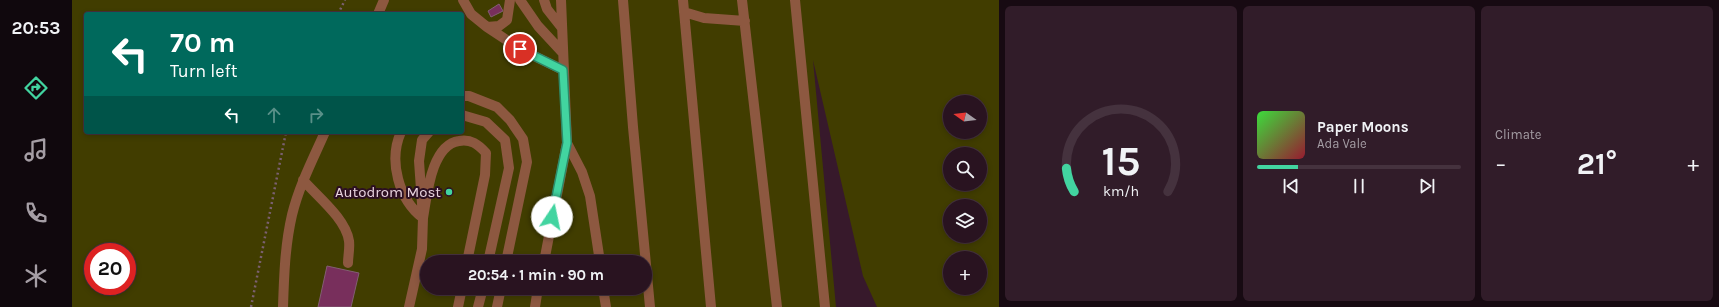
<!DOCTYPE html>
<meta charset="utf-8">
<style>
body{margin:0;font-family:Karla,sans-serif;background:#311c29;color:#f1f3f6;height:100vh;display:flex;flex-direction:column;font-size:15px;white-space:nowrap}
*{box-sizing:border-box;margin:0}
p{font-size:13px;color:#a59ea5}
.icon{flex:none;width:22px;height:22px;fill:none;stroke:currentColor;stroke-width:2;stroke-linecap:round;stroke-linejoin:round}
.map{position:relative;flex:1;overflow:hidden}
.panel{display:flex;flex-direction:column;gap:6px;padding:6px;background:#170a12;width:720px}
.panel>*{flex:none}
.hud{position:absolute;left:12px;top:12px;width:380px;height:122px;border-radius:4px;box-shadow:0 2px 6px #0003,0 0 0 1px #45323e;background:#00695c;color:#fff;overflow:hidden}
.needle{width:26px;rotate:284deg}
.tools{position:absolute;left:871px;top:95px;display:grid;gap:8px}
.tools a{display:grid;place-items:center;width:44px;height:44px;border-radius:50%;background:#291320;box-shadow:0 2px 6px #0003,0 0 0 1px #45323e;font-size:20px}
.speed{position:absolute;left:12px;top:243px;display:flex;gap:8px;font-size:20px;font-weight:700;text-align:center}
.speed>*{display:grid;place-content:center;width:52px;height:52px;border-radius:50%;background:#291320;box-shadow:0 2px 6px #0003,0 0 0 1px #45323e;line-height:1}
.speed .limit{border:6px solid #d22;background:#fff;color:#111}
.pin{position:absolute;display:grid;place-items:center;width:34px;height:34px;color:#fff;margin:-17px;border:2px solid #fff;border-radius:50%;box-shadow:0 1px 4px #0007}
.me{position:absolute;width:44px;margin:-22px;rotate:11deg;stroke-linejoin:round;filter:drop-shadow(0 0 3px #0008)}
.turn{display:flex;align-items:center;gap:14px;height:84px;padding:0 20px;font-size:18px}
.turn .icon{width:52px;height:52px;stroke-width:2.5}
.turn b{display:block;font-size:28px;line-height:34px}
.lanes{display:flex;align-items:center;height:38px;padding:0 20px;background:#0003;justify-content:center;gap:20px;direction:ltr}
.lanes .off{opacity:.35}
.big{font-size:30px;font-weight:700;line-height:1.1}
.panel .tile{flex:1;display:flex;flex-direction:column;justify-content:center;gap:6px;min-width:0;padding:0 14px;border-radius:6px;background:#311c29}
.panel .dial{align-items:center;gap:0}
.dial svg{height:104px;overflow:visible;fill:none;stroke:#45323e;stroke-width:7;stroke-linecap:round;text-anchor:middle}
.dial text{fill:#f1f3f6;stroke:none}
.song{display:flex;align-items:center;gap:12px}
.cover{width:48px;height:48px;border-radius:6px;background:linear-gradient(135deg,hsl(120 70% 55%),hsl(350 70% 35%))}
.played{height:4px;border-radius:2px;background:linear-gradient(90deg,#42d4a0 20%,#45323e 20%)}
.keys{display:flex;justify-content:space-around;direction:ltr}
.heat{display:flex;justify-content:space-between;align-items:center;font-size:22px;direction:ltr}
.panel .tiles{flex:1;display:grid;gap:6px;grid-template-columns:repeat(3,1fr)}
.trip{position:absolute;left:348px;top:255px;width:232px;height:40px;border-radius:20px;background:#291320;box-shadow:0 2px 6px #0003,0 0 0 1px #45323e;font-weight:700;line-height:40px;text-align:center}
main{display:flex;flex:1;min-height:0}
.tab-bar{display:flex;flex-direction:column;width:72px;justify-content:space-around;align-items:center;background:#10080d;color:#a59ea5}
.tab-bar .icon{width:28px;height:28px}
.tab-bar .selected{color:#42d4a0}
.tab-bar b{font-size:18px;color:#f1f3f6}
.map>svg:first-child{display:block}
.green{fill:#413d00;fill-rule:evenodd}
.building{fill:#782f5c;stroke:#825e72}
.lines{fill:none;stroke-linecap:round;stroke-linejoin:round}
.path{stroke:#7b6070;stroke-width:2.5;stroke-dasharray:2 3;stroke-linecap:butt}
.minor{stroke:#8d5840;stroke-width:10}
.route-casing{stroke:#2b8a68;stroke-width:10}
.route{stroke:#42d4a0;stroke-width:7}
.poi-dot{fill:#42d4a0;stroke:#2c0f21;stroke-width:1.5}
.labels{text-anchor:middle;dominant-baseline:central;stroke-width:4;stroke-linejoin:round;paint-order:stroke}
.poi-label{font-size:15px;fill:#e9d4df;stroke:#2c0f21;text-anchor:end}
</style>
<main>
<nav class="tab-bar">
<b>20:53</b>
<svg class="icon selected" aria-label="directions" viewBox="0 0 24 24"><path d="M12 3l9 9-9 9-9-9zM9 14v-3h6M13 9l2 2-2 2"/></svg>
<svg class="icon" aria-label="music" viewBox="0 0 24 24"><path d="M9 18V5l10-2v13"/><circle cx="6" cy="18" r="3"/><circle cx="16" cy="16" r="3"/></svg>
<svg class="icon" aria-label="phone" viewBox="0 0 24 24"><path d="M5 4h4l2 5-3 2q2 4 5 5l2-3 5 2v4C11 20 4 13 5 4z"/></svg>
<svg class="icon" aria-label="climate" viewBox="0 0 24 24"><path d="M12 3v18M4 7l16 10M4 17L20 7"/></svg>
</nav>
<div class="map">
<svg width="927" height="307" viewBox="0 0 927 307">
<rect width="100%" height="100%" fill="#37192b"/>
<path class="green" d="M0,0H927V307H805L791,276L741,60L764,307H0ZM14,14H390V132H14ZM878,102H908V132H878ZM878,154H908V184H878ZM878,206H908V236H878ZM21,252H55V286H21ZM878,258H908V288H878ZM355,262H573V288H355Z"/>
<path class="building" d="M427,4L431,11L419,17L416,11Z
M255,266L287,273L279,307H246Z"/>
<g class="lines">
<path class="path" d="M266,14L273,0
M179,307L214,132"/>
<path class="minor" d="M391,0L399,14L415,27L427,26L435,20L438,0
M448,0L466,26L491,53
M472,0L475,9L490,28
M551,0L561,127L578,307
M611,0L639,307
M670,0L705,307
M723,0L753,307
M612,12L632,18L673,21
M306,14L312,0
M415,27L448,49L491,70
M390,96H397L425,107L438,120L451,139L455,162L434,262
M390,115L414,122L433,140L437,168L416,262
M329,132C316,161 327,200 351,218C355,196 359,145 387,141C399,139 406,144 414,153L413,175L395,262
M495,143L510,172L518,196L528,262
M231,180C246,197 274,219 277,241C278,248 276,256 276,263
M472,262L495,143L489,0
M531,288L534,307
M211,307C212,276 213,245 220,215C227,186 241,159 253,132
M337,307L350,249L351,218L347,161L350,140L357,132
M386,307L390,288
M406,307L411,288
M425,307L429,288
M463,307L466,288"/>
</g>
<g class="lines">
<defs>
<path id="route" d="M448,49L491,70L495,143L480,217"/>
</defs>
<use href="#route" class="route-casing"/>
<use href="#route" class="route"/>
</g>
<circle class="poi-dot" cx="377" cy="192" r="4"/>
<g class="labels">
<g class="poi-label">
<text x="369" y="192">Autodrom Most</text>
</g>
</g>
</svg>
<div class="tools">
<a><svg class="needle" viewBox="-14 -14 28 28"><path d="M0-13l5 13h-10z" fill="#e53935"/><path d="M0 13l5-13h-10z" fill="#a59ea5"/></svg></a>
<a><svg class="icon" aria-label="search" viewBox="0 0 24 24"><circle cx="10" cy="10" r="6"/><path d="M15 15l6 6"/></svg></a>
<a><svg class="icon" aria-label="layers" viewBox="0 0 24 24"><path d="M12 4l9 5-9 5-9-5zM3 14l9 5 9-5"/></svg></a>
<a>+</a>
</div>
<div class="speed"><div class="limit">20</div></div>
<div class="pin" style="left:448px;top:49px;background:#d93025"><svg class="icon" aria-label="arrive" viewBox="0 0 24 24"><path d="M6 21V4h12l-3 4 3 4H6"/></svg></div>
<svg class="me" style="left:480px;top:217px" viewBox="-20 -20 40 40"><circle r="19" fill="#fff"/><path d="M0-13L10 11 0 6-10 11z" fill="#42d4a0"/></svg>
<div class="trip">20:54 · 1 min · 90 m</div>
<div class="hud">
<div class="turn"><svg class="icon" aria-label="left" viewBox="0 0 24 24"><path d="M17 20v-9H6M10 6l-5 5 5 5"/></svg><div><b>70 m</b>Turn left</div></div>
<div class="lanes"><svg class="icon" aria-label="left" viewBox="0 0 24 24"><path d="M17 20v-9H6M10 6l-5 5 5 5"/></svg><svg class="icon off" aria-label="ahead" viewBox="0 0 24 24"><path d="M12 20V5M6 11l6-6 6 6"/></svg><svg class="icon off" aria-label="right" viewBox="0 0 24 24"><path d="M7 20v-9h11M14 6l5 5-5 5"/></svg></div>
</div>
</div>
<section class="panel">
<div class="tiles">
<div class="tile dial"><svg viewBox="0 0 100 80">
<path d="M14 69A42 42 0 1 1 86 69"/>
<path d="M14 69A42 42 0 0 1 8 51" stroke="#42d4a0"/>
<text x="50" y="56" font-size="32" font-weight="700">15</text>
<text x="50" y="72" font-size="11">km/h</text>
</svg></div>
<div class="tile">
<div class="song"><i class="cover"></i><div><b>Paper Moons</b><p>Ada Vale</p></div></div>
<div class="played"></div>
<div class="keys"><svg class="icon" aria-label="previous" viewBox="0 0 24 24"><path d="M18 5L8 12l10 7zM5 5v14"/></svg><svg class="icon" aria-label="pause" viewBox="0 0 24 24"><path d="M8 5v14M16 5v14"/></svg><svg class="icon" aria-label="next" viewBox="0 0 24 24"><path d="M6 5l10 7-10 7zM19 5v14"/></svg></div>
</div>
<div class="tile"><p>Climate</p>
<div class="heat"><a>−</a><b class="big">21°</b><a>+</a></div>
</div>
</div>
</section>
</main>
